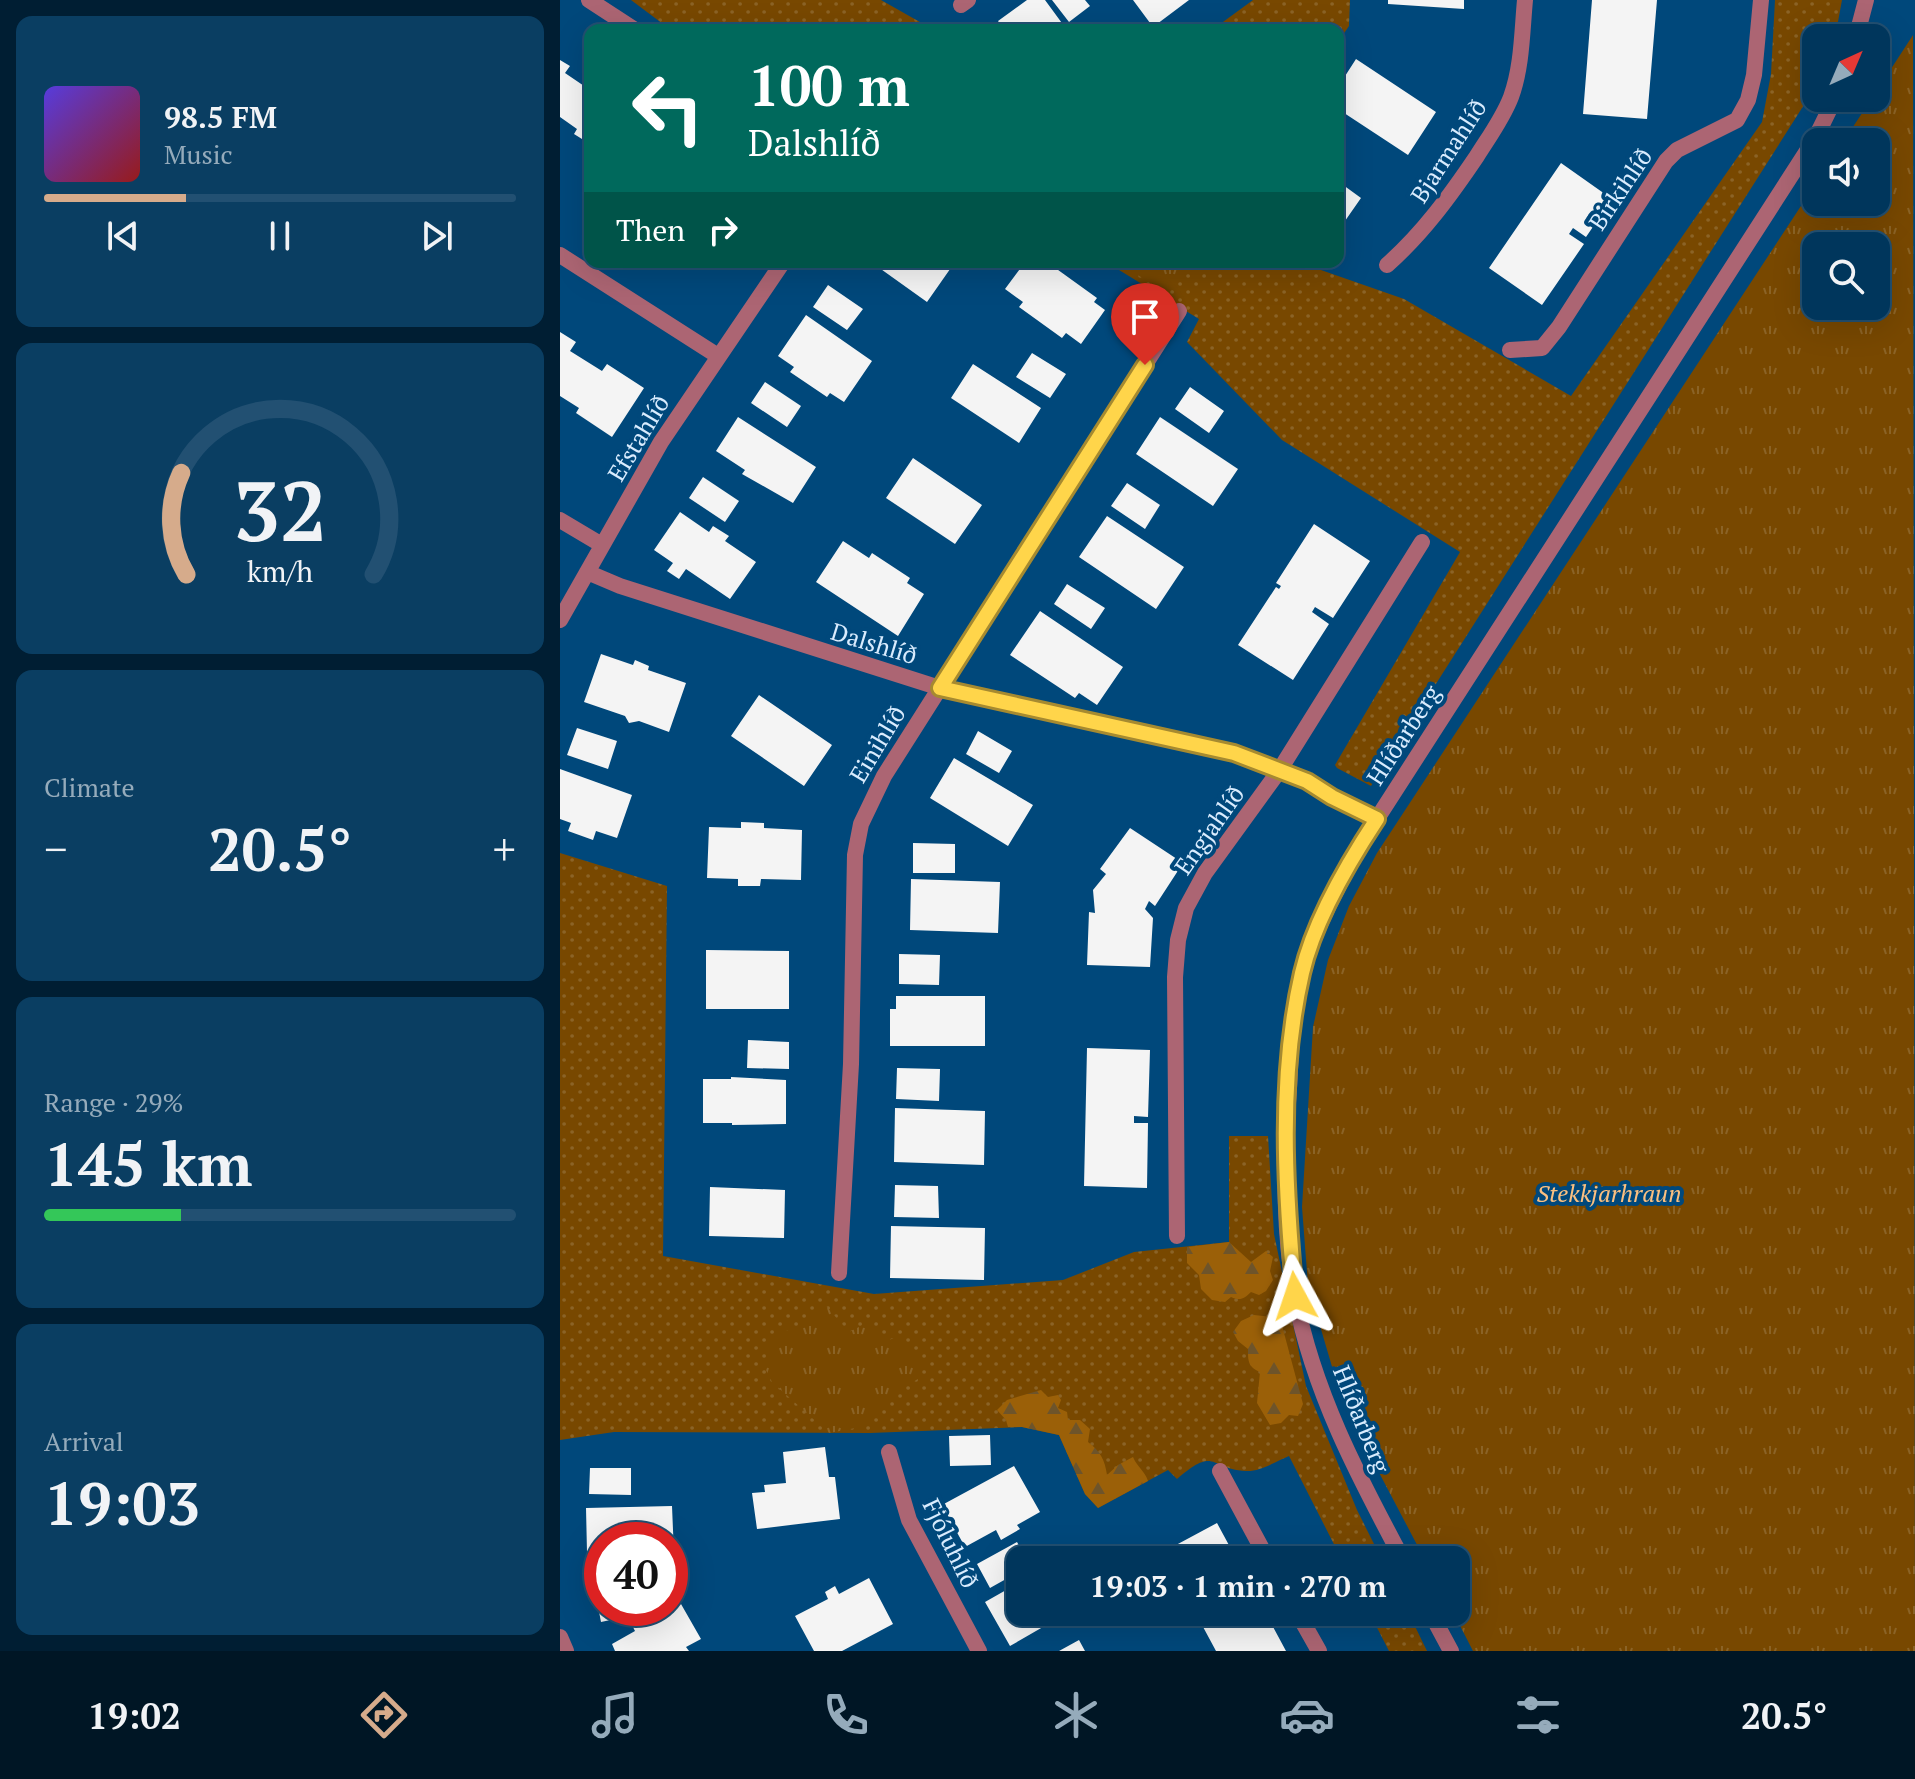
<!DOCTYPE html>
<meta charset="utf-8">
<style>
body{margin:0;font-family:"PT Serif",serif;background:#0a3e62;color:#f1f3f6;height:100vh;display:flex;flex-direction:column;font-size:30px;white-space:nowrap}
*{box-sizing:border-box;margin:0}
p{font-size:26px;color:#95abbb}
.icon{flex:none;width:44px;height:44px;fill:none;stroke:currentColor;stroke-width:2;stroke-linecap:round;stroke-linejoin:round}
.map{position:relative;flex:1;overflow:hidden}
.drawer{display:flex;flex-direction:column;gap:16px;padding:16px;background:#001e33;width:560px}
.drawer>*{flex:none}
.guide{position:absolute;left:24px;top:24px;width:760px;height:244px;border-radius:16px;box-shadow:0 8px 32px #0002,0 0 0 2px #225072;background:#00695c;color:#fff;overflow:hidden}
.needle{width:52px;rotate:44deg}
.buttons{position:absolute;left:1242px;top:24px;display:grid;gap:16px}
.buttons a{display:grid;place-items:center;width:88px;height:88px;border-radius:16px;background:#00365c;box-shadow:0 8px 32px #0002,0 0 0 2px #225072;font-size:40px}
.speed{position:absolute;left:24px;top:1522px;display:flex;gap:16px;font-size:40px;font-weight:700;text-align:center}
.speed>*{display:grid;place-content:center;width:104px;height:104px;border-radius:50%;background:#00365c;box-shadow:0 8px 32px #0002,0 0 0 2px #225072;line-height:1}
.speed .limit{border:12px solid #d22;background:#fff;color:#111}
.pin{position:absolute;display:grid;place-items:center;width:68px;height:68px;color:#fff;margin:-82px -34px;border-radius:50% 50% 50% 0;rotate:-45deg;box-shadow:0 0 8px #0007}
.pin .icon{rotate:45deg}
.me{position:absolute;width:88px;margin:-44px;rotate:355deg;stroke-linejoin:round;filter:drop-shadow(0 0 6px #0008)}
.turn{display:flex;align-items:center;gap:28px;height:168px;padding:0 32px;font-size:36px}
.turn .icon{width:104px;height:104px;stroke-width:2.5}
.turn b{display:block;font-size:56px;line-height:68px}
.then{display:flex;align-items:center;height:76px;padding:0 32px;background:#0003;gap:16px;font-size:30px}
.big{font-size:60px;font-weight:600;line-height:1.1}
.drawer .card{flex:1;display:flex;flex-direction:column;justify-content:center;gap:12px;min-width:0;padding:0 28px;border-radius:16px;background:#0a3e62}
.drawer .dial{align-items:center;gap:0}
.dial svg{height:208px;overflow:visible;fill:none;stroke:#225072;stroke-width:7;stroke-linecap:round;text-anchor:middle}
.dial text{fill:#f1f3f6;stroke:none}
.song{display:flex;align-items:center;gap:24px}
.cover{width:96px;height:96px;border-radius:12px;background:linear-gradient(135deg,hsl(250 70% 55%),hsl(0 70% 35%))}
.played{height:8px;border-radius:4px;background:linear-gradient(90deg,#d6ab8b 30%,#225072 30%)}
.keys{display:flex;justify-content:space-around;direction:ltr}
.heat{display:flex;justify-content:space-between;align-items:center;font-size:44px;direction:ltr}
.charge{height:12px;border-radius:6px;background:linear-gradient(90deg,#34c759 29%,#225072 0)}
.trip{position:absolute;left:446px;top:1546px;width:464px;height:80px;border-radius:16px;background:#00365c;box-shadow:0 8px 32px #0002,0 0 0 2px #225072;font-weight:600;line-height:80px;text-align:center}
.tabs{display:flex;height:128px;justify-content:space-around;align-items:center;background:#001625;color:#95abbb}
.tabs .icon{width:56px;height:56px}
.tabs .selected{color:#d6ab8b}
.tabs b{font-size:36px;color:#f1f3f6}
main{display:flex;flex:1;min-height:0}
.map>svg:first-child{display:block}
.grass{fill:url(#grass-dots)}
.forest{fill:url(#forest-firs)}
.park{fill:url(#park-tufts);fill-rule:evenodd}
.building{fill:#f4f4f4}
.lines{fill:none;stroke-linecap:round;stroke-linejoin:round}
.minor{stroke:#ac6573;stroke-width:16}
.tertiary{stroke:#ac6573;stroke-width:16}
.route-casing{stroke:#a68a30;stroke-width:20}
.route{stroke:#ffd54a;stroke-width:14}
.labels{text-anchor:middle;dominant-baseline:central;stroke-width:8;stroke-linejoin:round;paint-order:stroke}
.street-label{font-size:24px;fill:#d9ecfe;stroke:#00487b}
.park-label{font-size:24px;font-style:italic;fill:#fbc080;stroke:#00487b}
</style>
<main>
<section class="drawer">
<div class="card">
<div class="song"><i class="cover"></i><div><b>98.5 FM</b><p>Music</p></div></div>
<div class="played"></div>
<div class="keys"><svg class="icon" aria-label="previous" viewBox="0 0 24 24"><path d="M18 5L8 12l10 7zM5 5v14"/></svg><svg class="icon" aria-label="pause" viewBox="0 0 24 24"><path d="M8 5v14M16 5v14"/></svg><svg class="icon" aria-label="next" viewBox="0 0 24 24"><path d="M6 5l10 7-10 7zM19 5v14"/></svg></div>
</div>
<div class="card dial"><svg viewBox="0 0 100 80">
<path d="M14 69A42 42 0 1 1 86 69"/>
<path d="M14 69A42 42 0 0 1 12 30" stroke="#d6ab8b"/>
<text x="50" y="56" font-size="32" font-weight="700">32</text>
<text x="50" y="72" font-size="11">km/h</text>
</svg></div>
<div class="card"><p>Climate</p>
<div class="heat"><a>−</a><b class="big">20.5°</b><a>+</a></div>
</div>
<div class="card"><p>Range · 29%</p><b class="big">145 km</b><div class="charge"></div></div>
<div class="card"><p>Arrival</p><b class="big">19:03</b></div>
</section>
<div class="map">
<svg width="1355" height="1651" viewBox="0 0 1355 1651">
<defs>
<pattern id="grass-dots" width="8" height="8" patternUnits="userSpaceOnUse" patternTransform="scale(2)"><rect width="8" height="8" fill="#784800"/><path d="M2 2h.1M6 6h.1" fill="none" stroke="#8b6326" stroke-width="1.8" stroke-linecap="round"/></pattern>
<pattern id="forest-firs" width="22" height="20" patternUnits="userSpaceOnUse" patternTransform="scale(2)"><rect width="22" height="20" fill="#9b6008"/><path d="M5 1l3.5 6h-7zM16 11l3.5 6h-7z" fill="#6e542a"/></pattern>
<pattern id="park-tufts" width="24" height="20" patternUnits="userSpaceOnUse" patternTransform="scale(2)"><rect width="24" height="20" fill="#784800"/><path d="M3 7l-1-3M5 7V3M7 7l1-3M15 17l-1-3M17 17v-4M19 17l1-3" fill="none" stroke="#8b6326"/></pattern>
</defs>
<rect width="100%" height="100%" fill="#00487b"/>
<path class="grass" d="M71,0H321L374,30H111Z
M693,0H790L789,26L778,42V30H652Z
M1215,0H1282L1275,38H1256V86L811,786L777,768L775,765L900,552L722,440L627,342L639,319L546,262H738L844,299L1011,396L1202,122L1211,74Z
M0,853L107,886L103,1256L314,1294L503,1280L574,1252L669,1242V1136H708L714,1234L746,1386L797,1510L822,1560H782L729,1456C717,1461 699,1472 686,1471C649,1469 656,1445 617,1479L608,1470L538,1508L525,1494L499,1435L462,1427L310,1433L54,1432L0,1440Z
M809,1612H848L867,1651H829Z"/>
<path class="forest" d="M669,1242L691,1262L706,1251L713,1257L710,1271L713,1280L706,1291L699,1295L691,1292C684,1299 680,1301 671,1297L665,1302L652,1300L641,1289L639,1275L627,1263V1247Z
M694,1315L720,1318L743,1404L738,1416L729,1415L721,1423L710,1425L697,1403L700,1372C688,1367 688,1361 688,1349L678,1341L673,1332L681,1321Z
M481,1390L488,1397L498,1395L501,1400L498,1408L507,1412L508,1420H520L530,1429L528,1442C540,1451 545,1460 547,1475L558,1465L573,1457C577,1467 585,1471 588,1481L538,1508L525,1494L499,1435L462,1427H448L446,1420L437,1410L447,1400Z"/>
<path class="park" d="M1353,35L1355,1651H913L893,1612H896V1560H865L783,1404L748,1285L742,1207L753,1027L768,960L789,906L817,853L1256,183V202H1316V142H1283L1312,98H1316V92ZM1256,246H1316V306H1256Z
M557,262H628L608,294Z
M265,1305L289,1332L309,1322L322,1343L341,1335C350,1349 361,1360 361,1377L334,1394L301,1427L269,1433L212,1382L206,1370L208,1345L212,1341L219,1333L241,1326Z"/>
<path class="building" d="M467,0H485L507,30H444L438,21Z
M492,0H525L530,6L509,22Z
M573,0H629L593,27Z
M828,0H904V9L828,4Z
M1032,0H1097L1087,119L1023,114Z
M796,59L876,112L848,155L778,109V87Z
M0,60L10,66L5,73L30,90V144L14,134L17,129L0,117Z
M1001,163L1052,199L1026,237L1013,228L1009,234L1024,244L982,305L929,268Z
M778,175L782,178L779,182L801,198L778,231Z
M311,262H395L367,302Z
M465,262H475L480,266L482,262H487L537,298L534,302L545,310L521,344L506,333L502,338L459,307L463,302L445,289Z
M268,285L303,309L287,330L253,307Z
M246,315L312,361L284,402L270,393L267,397L230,372L234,367L218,356Z
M0,332L16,342L10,351L42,371L47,364L84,388L52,437L16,413L19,408L0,396Z
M472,353L506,374L490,398L456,377Z
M413,364L481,408L459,443L391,398Z
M205,382L241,406L227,427L191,403Z
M630,387L664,411L649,433L615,409Z
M178,417L256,467L233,503L182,474L185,470L156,451Z
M600,417L678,469L653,506L576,454Z
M353,458L422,505L395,544L326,498Z
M143,477L179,501L165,522L129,498Z
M567,483L600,505L585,529L551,506Z
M120,512L149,532L153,526L169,536L165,541L196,562L170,599L126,569L119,579L107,571L113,563L94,550Z
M547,516L624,567L596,609L519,557Z
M754,524L810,561L773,618L755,607L752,612L769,624L733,680L678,645L716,587L719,589L721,586L716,583Z
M283,541L309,558L312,553L350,578L347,583L364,594L338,636L256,582Z
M507,584L545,608L531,629L494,604Z
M480,611L563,667L537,705L519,693L515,698L450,655Z
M41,654L73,665L75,660L89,666L88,670L126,683L109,732L79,721L69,723L65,716L24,702Z
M199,695L272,745L244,786L171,736Z
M17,728L57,741L48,769L7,755Z
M418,731L452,751L439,773L406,754Z
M394,758L473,805L448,846L370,798Z
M0,769L72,795L57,838L36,831L33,840L8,831L11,823L0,819Z
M181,822L204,823V828L242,830L241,880L201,879L200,886H178V879L147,878L149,827L181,828Z
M570,828L623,863L595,906L589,901L585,909L593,918L590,967L527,965L529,912L535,913L533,890L546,874L540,869Z
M353,843L395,844V873H353Z
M351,879L440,882L438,933L350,930Z
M146,950L229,951V1009H146Z
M339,954L380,955L379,985L339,984Z
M336,996H425V1046H330V1009H336Z
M188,1040L229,1042V1069L187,1068Z
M527,1048L590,1050L588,1117L574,1116V1123H588L587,1188L524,1186Z
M337,1068L380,1069L379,1101L336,1099Z
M171,1077L226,1080V1124L172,1125V1123H143V1079H171Z
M335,1108L425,1111L424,1165L334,1162Z
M335,1185L378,1186L379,1218L334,1217Z
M150,1187L225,1190L224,1238L149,1236Z
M331,1226L425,1228L424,1280L330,1278Z
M430,1435L431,1465L390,1466L389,1436Z
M265,1447L269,1477H275L280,1519L197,1529L192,1493L205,1492L204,1485L226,1483L223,1452Z
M454,1466L480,1512L457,1525L460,1529L441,1540L436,1530L405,1547L382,1505Z
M30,1468H71V1495L29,1494Z
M112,1506L114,1554H110V1540H42V1551L27,1552L26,1508Z
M657,1523L677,1560H607L603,1552Z
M457,1542L467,1560H460V1571L430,1588L417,1564Z
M309,1578L333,1624L282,1651H254L235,1616L268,1599L265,1592L275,1586L279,1594Z
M460,1582V1612H509L450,1646L425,1602Z
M42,1594V1608H77L79,1614L41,1622L36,1596Z
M121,1604L141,1639L126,1647L129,1651H55L52,1644L75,1631L72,1625L92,1614L95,1619Z
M635,1612H705L726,1651H656Z
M519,1640L525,1651H499Z"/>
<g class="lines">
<path class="minor" d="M29,0L75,30
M401,5L408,0
M0,255L158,356
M827,265C863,233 890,196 917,156C929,137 943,118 951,97C962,67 962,32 965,0
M950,350L982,348L999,327L1106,161L1117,150L1177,120L1188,100L1194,75L1201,0
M0,520L42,545
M27,572L60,586L380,688L674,753L747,781L772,797L817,819
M0,620L101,442L223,262
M617,1236L615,977L618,940L626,908L645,873L719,771L862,542
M279,1273L291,1064L295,855L301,824L324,776L619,311
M329,1452L349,1520L419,1651
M660,1471L708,1560
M737,1612L759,1651
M0,1637L6,1651"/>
<path class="tertiary" d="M1296,38L1306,0
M843,1560C798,1476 753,1391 735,1296C723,1232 724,1155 729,1089C731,1050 732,1007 743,969C757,924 780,883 802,842L1256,137L1275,98
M870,1612L891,1651"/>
</g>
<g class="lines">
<defs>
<path id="route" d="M585,365L380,688L674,753L747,781L772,797L817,819C788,863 754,921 742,973C718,1077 725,1190 735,1296"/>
</defs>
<use href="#route" class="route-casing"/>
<use href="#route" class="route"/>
</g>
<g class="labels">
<g class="street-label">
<text transform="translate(888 151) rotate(-57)">Bjarmahlíð</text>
<text transform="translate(1060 189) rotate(-56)">Birkihlíð</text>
<text transform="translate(78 438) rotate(-59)">Efstahlíð</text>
<text transform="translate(314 643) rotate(17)">Dalshlíð</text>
<text transform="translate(843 735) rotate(-57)">Hlíðarberg</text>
<text transform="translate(317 744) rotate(-59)">Einihlíð</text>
<text transform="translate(649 830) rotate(-55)">Engjahlíð</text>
<text transform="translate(802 1419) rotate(68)">Hlíðarberg</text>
<text transform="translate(391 1543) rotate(64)">Fjóluhlíð</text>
</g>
<g class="park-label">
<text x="1049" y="1193">Stekkjarhraun</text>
</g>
</g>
</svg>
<div class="buttons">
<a><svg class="needle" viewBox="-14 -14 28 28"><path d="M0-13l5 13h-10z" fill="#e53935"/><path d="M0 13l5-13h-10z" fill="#95abbb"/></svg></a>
<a><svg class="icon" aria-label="sound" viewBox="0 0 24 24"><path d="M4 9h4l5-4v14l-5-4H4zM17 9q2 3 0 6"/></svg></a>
<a><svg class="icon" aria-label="search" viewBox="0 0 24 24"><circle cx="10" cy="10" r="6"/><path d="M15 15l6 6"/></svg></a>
</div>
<div class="speed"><div class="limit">40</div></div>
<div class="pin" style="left:585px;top:365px;background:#d93025"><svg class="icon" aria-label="arrive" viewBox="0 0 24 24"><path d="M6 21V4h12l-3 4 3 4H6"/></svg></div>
<svg class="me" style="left:735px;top:1296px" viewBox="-20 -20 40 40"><path d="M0-17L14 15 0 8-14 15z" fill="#ffd54a" stroke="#fff" stroke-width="4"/></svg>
<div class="trip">19:03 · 1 min · 270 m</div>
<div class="guide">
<div class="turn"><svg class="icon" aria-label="left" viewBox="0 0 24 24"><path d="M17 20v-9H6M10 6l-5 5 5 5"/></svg><div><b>100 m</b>Dalshlíð</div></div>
<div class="then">Then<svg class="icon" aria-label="right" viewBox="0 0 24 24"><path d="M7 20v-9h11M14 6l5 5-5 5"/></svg></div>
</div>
</div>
</main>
<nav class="tabs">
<b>19:02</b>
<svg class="icon selected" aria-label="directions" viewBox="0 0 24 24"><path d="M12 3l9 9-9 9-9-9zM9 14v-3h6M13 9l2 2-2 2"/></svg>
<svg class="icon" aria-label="music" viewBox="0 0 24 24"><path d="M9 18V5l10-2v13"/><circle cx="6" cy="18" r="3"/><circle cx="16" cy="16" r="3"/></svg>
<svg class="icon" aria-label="phone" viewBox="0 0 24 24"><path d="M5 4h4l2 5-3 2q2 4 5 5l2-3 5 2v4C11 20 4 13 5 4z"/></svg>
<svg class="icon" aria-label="climate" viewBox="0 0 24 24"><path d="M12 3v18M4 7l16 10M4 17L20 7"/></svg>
<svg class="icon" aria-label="car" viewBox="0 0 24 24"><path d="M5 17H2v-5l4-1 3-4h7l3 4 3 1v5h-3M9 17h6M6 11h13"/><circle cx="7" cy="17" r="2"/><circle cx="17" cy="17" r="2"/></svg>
<svg class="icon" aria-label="filters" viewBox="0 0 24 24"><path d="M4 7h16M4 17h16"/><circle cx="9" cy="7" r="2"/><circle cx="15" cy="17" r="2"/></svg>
<b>20.5°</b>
</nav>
